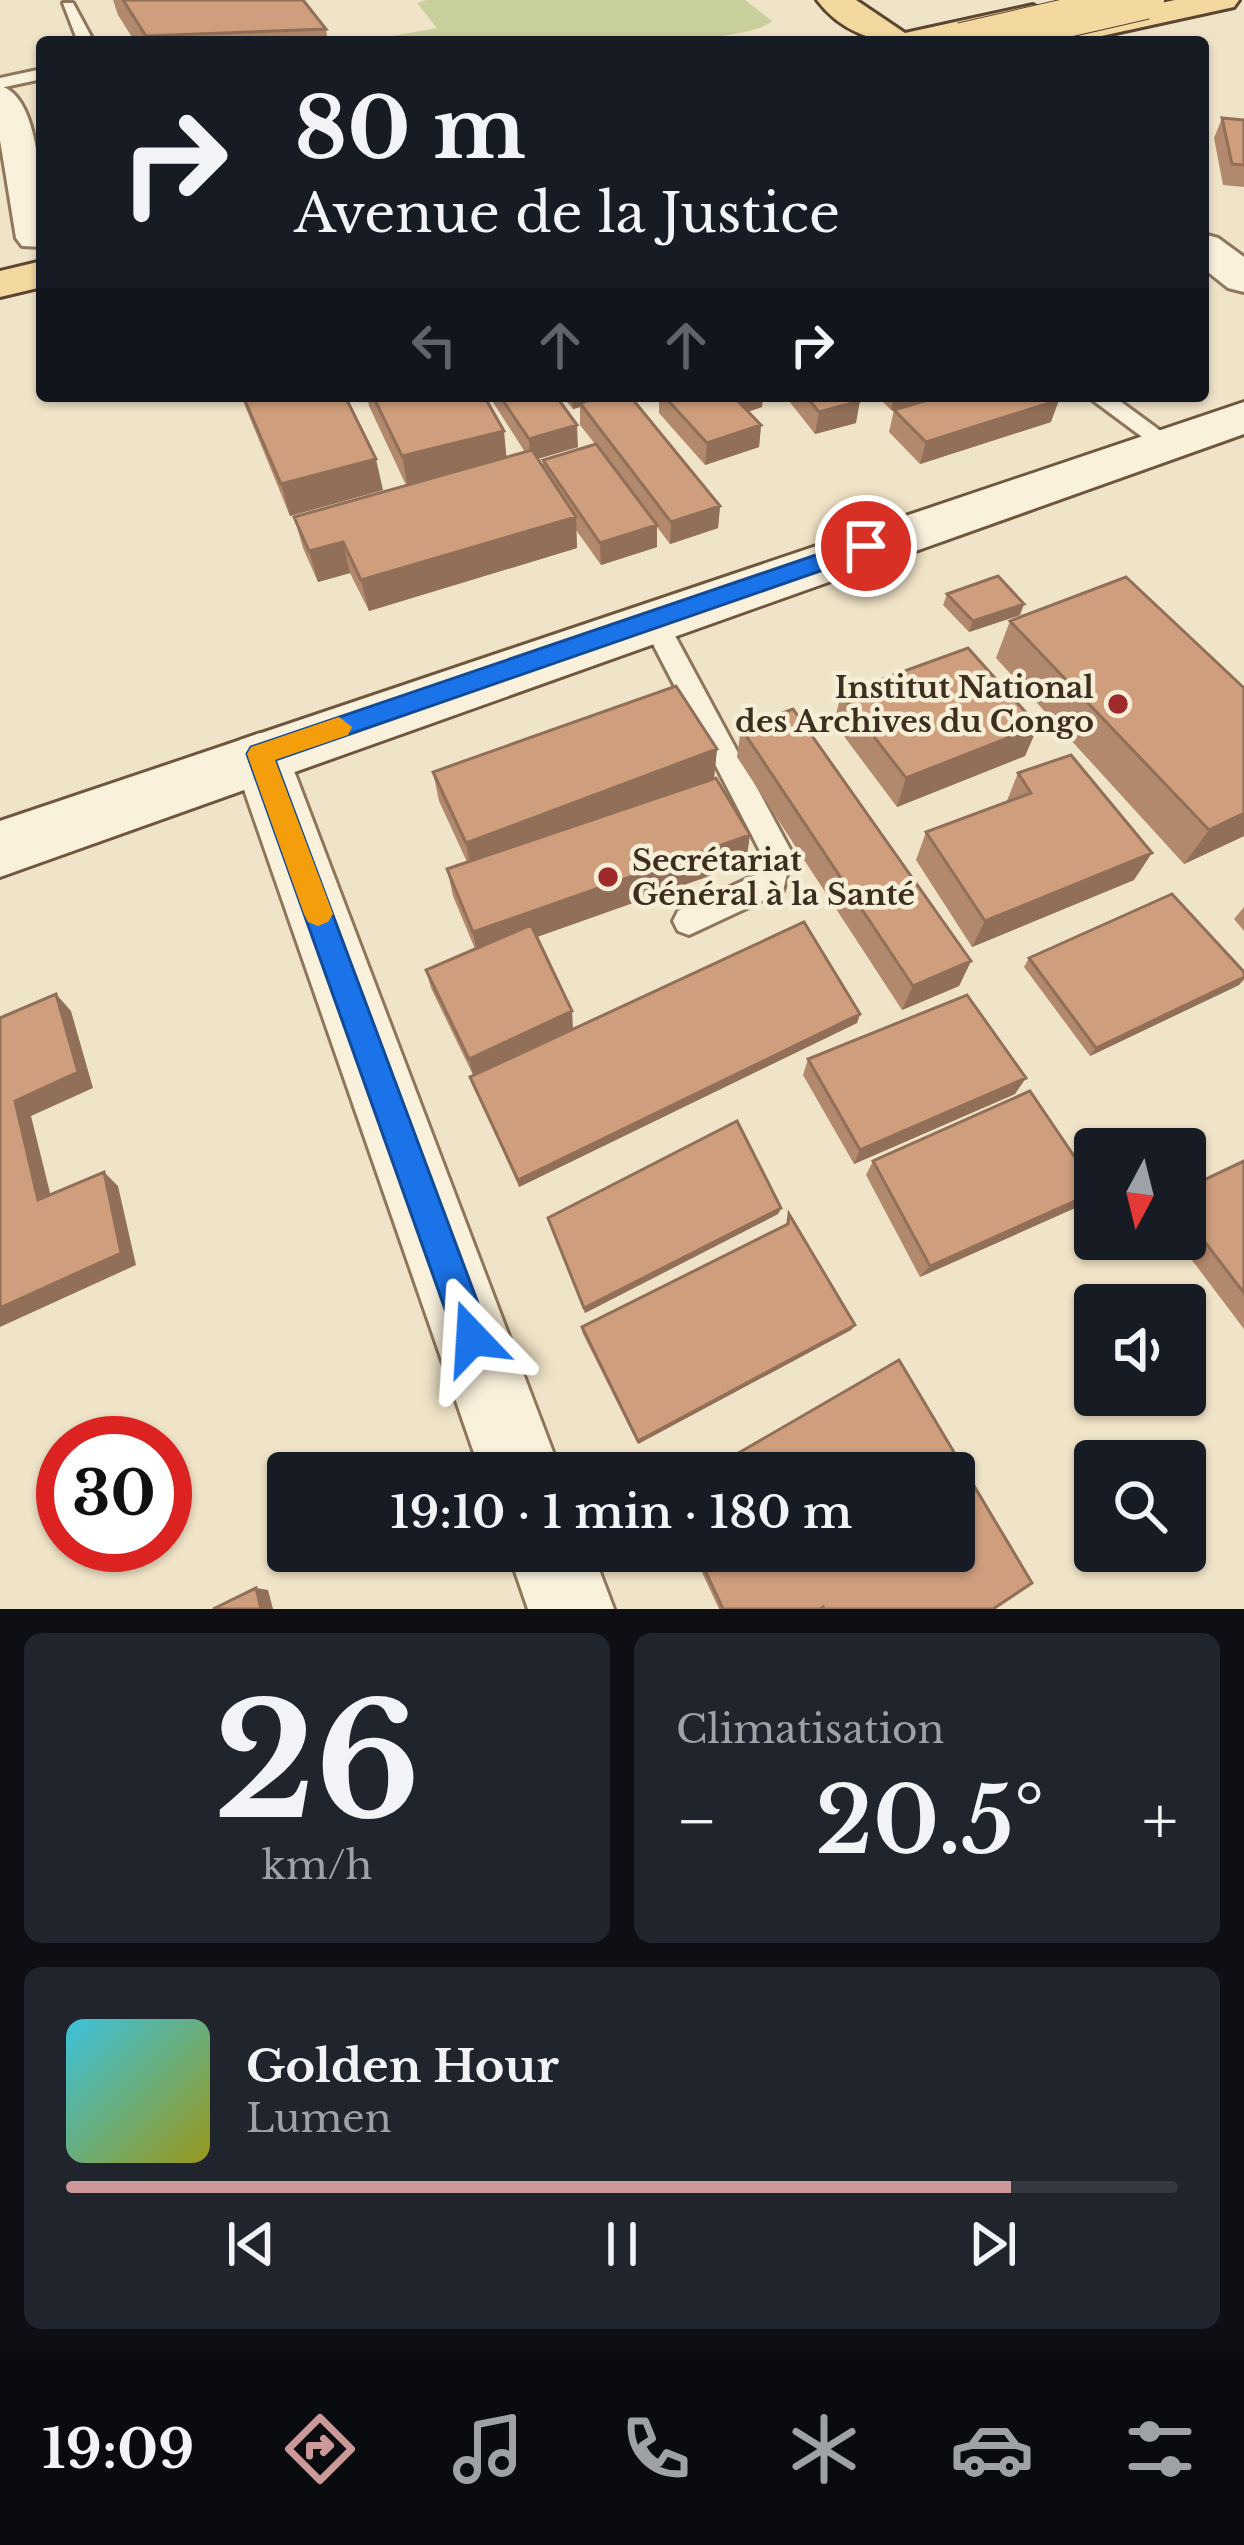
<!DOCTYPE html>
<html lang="fr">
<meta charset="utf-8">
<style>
body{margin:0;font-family:"Libre Baskerville",serif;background:#20242c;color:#f1f3f6;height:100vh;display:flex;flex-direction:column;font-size:45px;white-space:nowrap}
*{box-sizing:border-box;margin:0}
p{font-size:39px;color:#9ea1a6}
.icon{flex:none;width:66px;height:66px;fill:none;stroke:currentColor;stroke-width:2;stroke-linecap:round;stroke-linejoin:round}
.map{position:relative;height:1609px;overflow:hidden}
.details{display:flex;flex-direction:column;gap:24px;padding:24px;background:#0d0f14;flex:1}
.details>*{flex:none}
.hud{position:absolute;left:36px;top:36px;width:1173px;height:366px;border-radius:12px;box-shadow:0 3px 9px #0004;background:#171b24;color:#f1f3f6;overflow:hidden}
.needle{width:78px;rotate:187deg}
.controls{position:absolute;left:1074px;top:1128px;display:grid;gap:24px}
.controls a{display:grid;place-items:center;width:132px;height:132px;border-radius:12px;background:#171b24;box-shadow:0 3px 9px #0004;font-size:60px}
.speed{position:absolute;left:36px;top:1416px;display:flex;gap:24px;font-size:60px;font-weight:700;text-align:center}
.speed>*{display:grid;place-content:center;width:156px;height:156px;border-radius:50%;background:#171b24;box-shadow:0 3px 9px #0004;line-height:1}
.speed .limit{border:18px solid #d22;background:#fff;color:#111}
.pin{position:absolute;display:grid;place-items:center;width:102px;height:102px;color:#fff;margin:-51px;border:6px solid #fff;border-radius:50%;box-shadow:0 3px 12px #0007}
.me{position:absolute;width:132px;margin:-66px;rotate:340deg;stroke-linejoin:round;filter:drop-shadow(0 0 9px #0008)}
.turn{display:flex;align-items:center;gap:42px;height:252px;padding:0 60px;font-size:54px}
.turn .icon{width:156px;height:156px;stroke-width:2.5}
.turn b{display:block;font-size:84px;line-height:102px}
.lanes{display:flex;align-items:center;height:114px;padding:0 60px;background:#0003;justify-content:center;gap:60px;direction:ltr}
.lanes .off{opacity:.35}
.big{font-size:90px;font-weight:600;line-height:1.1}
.details .card{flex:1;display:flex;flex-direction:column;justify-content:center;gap:18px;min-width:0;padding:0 42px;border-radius:18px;background:#20242c}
.details .dial{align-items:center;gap:0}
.dial b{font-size:156px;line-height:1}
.song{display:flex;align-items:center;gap:36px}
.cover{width:144px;height:144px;border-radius:18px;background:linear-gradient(135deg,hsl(190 70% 55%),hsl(60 70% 35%))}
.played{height:12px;border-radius:6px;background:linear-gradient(90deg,#cc999b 85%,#363941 85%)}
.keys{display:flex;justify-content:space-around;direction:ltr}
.heat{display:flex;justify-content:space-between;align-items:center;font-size:66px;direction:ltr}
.details .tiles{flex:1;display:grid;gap:24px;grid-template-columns:1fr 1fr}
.card:last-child{grid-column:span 2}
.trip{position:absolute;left:267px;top:1452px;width:708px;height:120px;border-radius:12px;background:#171b24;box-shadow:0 3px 9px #0004;font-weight:600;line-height:120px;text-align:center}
.tab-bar{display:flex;height:192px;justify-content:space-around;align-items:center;background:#090b0e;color:#9ea1a6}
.tab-bar .icon{width:84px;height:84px}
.tab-bar .active{color:#cc999b}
.tab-bar b{font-size:54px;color:#f1f3f6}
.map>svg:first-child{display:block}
.green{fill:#c9cf9b}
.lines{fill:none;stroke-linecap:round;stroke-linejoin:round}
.service-casing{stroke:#8d765c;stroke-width:6}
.minor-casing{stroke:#8d765c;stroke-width:6}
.tertiary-casing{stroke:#8d765c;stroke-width:6}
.secondary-casing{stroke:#6f573f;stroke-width:6}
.primary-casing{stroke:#5b4430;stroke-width:6}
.service{fill:#faf1dc;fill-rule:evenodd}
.minor{fill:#faf1dc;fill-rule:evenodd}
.tertiary{fill:#faf1dc;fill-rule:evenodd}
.secondary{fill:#faf1dc;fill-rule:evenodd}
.primary{fill:#f3d9a0;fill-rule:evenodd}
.primary-bridge-casing{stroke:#5b4430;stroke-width:40;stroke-linecap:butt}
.primary-bridge{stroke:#f3d9a0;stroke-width:38}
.wall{fill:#b2896c}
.shaded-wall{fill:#916f58}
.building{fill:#cf9f7d;stroke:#916f58;stroke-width:3}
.route{fill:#1a73e8;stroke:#114b97;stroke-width:3}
.slow{fill:#f59e0b}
.poi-dot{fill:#9e2a2b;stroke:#f7eed8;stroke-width:4.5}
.labels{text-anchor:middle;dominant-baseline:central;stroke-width:9;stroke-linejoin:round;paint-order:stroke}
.poi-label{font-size:30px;font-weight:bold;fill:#3d2e20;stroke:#f7eed8;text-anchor:end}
</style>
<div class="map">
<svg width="1244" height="1609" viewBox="0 0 1244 1609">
<rect width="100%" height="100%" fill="#f0e4c8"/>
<path class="green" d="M427,0H745L772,21C736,54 426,43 360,42L437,28L417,3Z"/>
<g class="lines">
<defs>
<path id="service" d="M63,3H73L94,42H78Z
M42,69V79L0,88V78Z
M1087,396H1113L1177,443L1173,448H1157Z
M653,609L666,619L792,853L783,891L689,935L678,931L673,921L678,911L758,874L761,853L640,619Z"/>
<path id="minor" d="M0,86C44,97 42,211 42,247L22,246L16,238L0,140Z
M260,733L280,740L288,755L561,1473H481L232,755L240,740Z
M508,1551H592L614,1609H528Z"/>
<path id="tertiary" d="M1203,234L1218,238L1244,257V292L1228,288L1203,268Z"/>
<path id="secondary" d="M1244,402V434L0,877V821Z"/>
<path id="primary" d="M817,0H856L905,33L1033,5L1050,15L1045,22C974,40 869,70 817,0Z
M1175,0H1239L1234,7L1074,42L1060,39L1055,32L1060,25Z
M42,261V287L0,297V271Z"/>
</defs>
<use href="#service" class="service-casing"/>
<use href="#minor" class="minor-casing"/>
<use href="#tertiary" class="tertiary-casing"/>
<use href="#secondary" class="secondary-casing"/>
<use href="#primary" class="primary-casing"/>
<use href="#service" class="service"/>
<use href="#minor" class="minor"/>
<use href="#tertiary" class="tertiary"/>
<use href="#secondary" class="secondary"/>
<use href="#primary" class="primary"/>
<defs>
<path id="primary-bridge" d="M962,42L1145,0"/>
</defs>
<use href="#primary-bridge" class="primary-bridge-casing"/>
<use href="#primary-bridge" class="primary-bridge"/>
</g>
<path class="wall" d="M113,0H303L326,29L328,42H135L118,15Z
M1222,118L1244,120V187L1223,185L1214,138Z
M241,396H345L383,490L290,516Z
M367,396H484L507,457L525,452L489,396H556L578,447L538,459L543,466V460L595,444L580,425V407L573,409L562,396H630L720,506L718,528L670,544L657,527V547L601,565L576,530L577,548L369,611L350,573L318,582L303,548L294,517L406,485L369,406Z
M659,396H763L762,407L748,412L761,425L759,447L705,465L659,413Z
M785,396H856V423L815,434Z
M877,396H937L891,410Z
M894,410L1051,422L920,464L889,432Z
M947,594L1020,615L969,632L943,605Z
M1010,621L1244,688V836L1184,864L996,658Z
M841,694L1038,726L1025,756L897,807L834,723Z
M741,728L971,961L959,986L902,1010L737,757Z
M717,749L714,778L746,863L536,937L473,1075L431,988L426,970L475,949L453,896L447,869L467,862L439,801L433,772Z
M1018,773L1134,880L972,947L916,860L926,832L1006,803Z
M1244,907V931L1234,919Z
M1029,958L1244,972V980L1239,985L1090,1056L1024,967Z
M860,1014L857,1023L519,1187L470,1077Z
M808,1059L1015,1094L854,1164L803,1075Z
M873,1161L1095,1187V1193L1084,1204L920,1277L866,1175Z
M1244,1161V1329L1176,1239H1185V1189Z
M781,1208L778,1214L585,1313L548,1218Z
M789,1214L855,1325L851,1330L638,1444L582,1332V1327L786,1225Z
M692,1551H954L993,1609H719Z"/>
<path class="shaded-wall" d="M572,396H614L580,403V407L573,409Z
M733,396H763L762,407L731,417Z
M894,396H937L891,410Z
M1059,400L1051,422L920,464L926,442Z
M860,401L856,423L815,434L819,412Z
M577,425L578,447L530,461L529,439Z
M761,425L759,447L705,465L707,443Z
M504,431L507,462L408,488L402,456Z
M376,459L383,490L290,516L281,484Z
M720,506L718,528L670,544L671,522Z
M576,517L577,548L369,611L361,580Z
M657,525V547L601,565L600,543Z
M343,542L350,573L318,582L309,551Z
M1024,604L1020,615L969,632L973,621Z
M1038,726L1025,756L897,807L906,778Z
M717,749L714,778L471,871L466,843Z
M1244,813V836L1184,864L1209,830Z
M750,835L746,863L478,958L473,932Z
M1152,853L1134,880L972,947L985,921Z
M971,961L959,986L902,1010L913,986Z
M1244,977L1239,985L1090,1056L1096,1048Z
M56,994L71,1011L93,1088L31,1116L55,1213L38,1200L15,1101Z
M572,1011L573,1028L473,1075L469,1059Z
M860,1014L857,1023L519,1187L518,1180Z
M1026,1078L1015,1094L854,1164L860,1150Z
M104,1172L118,1186L136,1265L0,1327V1308Z
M1095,1192L1084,1204L920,1277L930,1266Z
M781,1208L778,1214L585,1313L584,1308Z
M855,1325L851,1330L638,1444V1441Z
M256,1588L268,1590L273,1609H261Z"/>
<path class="building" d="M123,0H303L326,29L146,36Z
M1222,118L1244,120V165L1232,164Z
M243,396H345L376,459L281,484Z
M373,396H484L504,431L402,456Z
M500,396H556L577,425L529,439Z
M604,396H630L720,506L671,522L580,403Z
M664,396H733L761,425L707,443Z
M806,396H856L860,401L819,412Z
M941,396H1054L1059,400L926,442L894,410Z
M596,444L657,525L600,543L543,460Z
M532,450L576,517L361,580L343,542L309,551L294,517Z
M998,576L1024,604L973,621L947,594Z
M1126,577L1244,688V813L1209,830L1010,621Z
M968,648L1038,726L906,778L841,694Z
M676,686L717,749L466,843L433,772Z
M793,709L971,961L913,986L741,728Z
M1071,755L1152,853L985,921L926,832L1031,793L1018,773Z
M716,778L750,835L473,932L447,869Z
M1172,894L1244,972V977L1096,1048L1029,958Z
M804,922L860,1014L518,1180L470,1077Z
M531,925L572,1011L469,1059L426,970Z
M56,994L78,1072L15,1101L38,1200L104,1172L121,1253L0,1308V1018Z
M967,995L1026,1078L860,1150L808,1059Z
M1030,1091L1095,1187V1192L930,1266L873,1161Z
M737,1121L781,1208L584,1308L548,1218Z
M1244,1161V1293L1185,1216V1189Z
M789,1214L855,1325L638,1441L582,1327L788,1224Z
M899,1360L1032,1583L993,1609H824L823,1607L820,1609H723L696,1551H954V1473H704Z
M256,1588L261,1609H213Z"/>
<path class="route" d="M866,538L878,546L875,552L275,760L491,1338L485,1351L472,1356L460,1351L247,754L251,747Z"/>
<path class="slow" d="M339,717L352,727L348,735L275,760L333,914L328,922L318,926L308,922L304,914L247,754L251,747Z"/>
<g class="poi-dot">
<circle cx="1118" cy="704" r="12"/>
<circle cx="608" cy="877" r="12"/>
</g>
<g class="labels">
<g class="poi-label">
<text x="1094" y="687">Institut National<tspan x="1094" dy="34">des Archives du Congo</tspan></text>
<text x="632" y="860" text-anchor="start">Secrétariat<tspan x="632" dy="34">Général à la Santé</tspan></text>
</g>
</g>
</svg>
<div class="controls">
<a><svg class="needle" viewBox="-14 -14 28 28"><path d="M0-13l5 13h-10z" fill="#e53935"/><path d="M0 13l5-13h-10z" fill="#9ea1a6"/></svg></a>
<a><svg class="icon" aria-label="sound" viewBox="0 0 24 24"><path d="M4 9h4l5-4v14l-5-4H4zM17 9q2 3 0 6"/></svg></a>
<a><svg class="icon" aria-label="search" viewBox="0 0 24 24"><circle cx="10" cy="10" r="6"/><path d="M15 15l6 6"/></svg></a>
</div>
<div class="speed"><div class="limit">30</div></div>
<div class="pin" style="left:866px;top:546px;background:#d93025"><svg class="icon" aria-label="arrive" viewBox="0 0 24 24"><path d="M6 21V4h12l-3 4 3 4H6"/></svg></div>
<svg class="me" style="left:472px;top:1338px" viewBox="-20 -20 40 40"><path d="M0-17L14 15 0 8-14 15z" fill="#1a73e8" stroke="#fff" stroke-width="4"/></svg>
<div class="trip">19:10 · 1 min · 180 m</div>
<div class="hud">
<div class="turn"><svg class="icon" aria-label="right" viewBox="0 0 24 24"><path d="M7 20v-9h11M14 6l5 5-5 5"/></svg><div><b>80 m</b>Avenue de la Justice</div></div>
<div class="lanes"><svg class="icon off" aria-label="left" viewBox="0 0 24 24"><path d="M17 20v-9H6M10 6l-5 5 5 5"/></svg><svg class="icon off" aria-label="ahead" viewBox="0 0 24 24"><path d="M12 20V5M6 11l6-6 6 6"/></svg><svg class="icon off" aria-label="ahead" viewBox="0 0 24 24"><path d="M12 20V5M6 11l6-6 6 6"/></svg><svg class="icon" aria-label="right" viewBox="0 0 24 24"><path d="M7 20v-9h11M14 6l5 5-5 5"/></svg></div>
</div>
</div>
<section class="details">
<div class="tiles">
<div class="card dial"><b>26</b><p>km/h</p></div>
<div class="card"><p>Climatisation</p>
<div class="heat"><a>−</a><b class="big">20.5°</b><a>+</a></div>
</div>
<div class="card">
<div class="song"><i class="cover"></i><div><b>Golden Hour</b><p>Lumen</p></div></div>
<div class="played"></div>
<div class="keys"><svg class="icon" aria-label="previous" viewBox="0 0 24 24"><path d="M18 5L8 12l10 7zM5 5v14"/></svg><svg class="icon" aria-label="pause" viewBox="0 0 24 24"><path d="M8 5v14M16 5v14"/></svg><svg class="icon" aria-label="next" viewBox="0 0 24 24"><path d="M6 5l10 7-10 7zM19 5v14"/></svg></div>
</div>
</div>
</section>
<nav class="tab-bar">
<b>19:09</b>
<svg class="icon active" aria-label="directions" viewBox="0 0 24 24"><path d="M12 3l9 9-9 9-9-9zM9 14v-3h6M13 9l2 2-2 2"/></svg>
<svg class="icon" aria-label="music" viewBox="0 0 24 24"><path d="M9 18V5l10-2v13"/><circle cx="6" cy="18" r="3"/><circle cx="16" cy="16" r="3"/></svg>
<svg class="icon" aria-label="phone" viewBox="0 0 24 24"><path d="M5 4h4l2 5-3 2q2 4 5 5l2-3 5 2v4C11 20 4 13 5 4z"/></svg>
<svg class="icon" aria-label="climate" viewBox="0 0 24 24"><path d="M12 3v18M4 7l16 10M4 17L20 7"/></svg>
<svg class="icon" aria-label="car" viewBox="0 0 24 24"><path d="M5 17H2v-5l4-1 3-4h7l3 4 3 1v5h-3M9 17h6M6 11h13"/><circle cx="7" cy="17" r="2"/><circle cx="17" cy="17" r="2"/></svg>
<svg class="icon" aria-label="filters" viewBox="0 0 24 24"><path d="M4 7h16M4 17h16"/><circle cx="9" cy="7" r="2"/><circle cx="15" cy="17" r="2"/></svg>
</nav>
